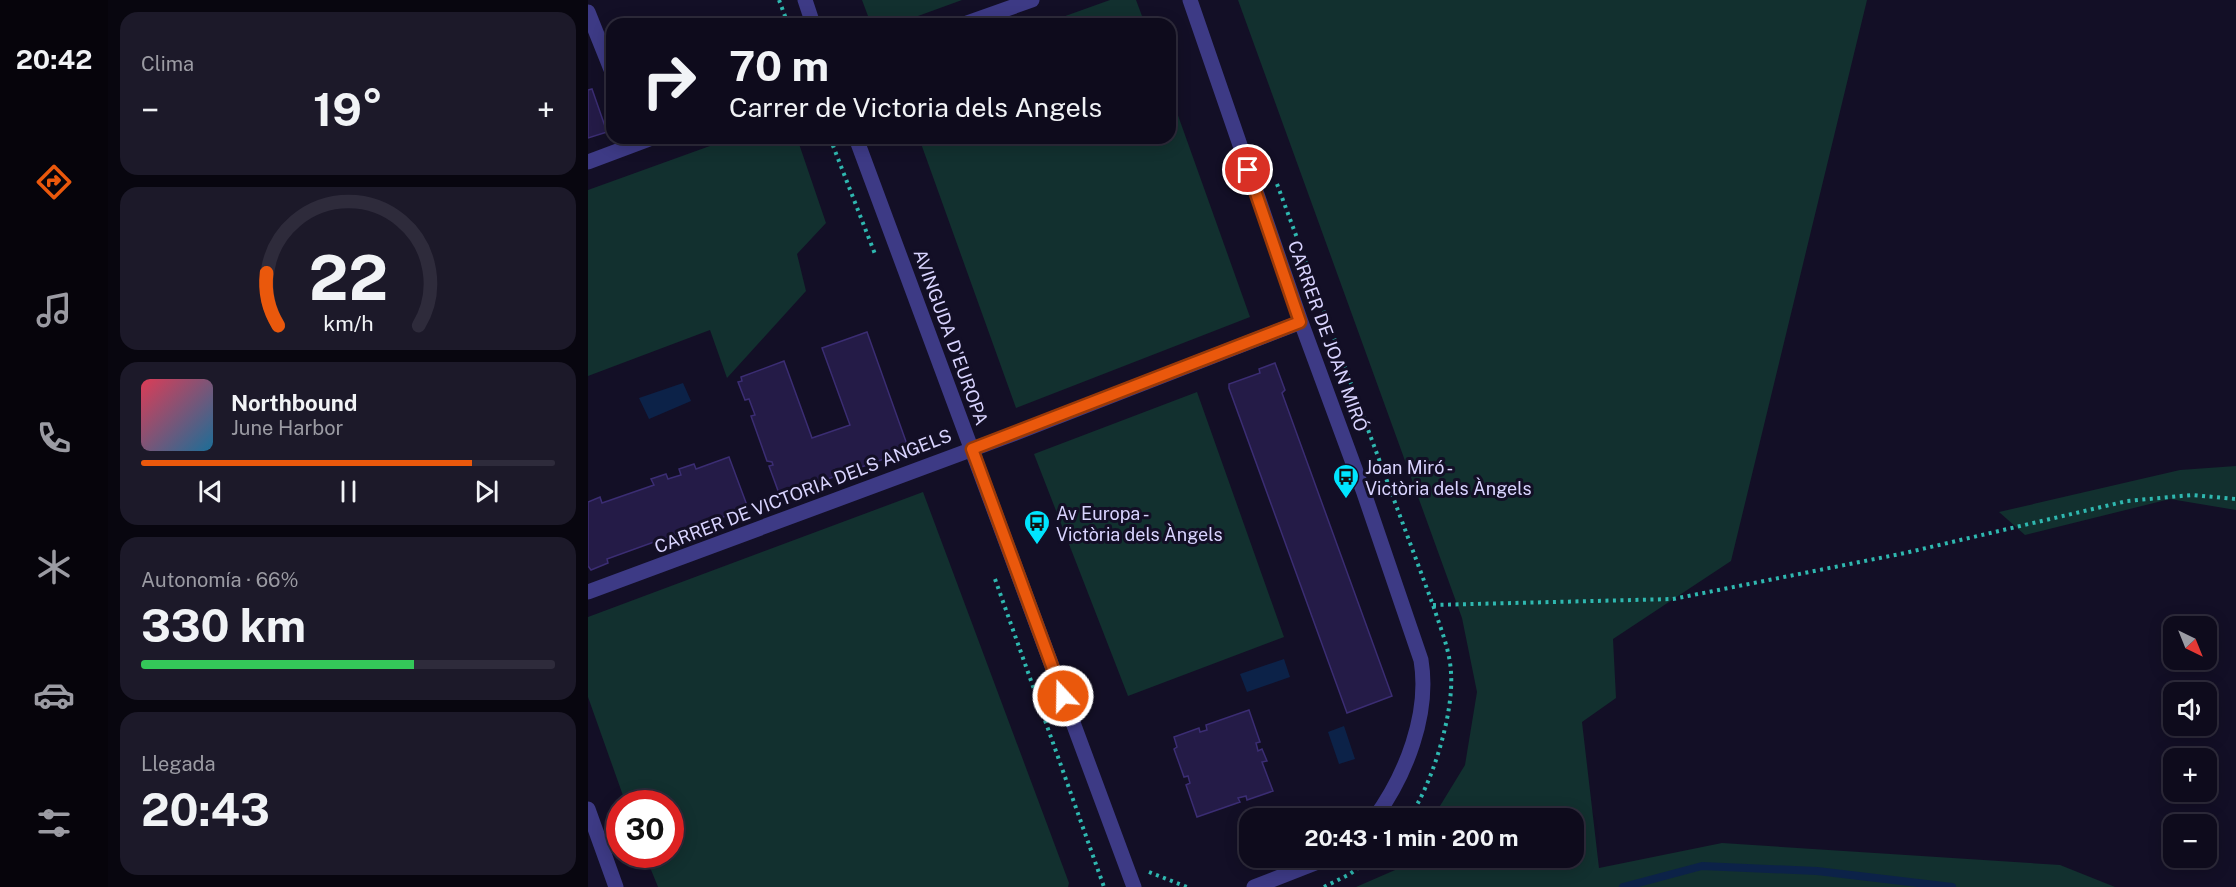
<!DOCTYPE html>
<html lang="es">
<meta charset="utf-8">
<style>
body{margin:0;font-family:"Public Sans",sans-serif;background:#1c1929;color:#f1f3f6;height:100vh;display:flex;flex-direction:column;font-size:22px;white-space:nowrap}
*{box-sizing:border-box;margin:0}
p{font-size:20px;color:#9b9ba3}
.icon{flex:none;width:33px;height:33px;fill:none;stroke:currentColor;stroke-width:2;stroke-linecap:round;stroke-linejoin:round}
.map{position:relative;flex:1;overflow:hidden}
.sheet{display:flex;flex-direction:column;gap:12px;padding:12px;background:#08060f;width:480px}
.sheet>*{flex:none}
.top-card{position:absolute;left:18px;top:18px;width:570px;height:126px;border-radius:18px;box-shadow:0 3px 15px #0003,0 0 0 2px #2e2b3b;background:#0e0b1c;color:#f1f3f6;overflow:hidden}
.needle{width:39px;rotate:137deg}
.controls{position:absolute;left:1575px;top:616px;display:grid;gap:12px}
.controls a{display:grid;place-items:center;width:54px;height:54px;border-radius:12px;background:#0e0b1c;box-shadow:0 3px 15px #0003,0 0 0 2px #2e2b3b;font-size:30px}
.speed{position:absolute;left:18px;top:790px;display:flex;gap:12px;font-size:30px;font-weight:700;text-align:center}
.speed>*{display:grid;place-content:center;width:78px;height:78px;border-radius:50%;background:#0e0b1c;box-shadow:0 3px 15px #0003,0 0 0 2px #2e2b3b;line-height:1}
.speed .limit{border:9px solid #d22;background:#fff;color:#111}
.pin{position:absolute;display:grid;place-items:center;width:51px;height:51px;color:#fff;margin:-26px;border:3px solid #fff;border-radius:50%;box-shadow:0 2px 6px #0007}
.me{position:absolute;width:66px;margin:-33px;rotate:339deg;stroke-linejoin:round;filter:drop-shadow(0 0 4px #0008)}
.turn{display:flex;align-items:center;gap:21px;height:126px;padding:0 24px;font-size:27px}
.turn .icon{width:78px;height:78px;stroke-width:2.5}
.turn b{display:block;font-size:42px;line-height:51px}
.big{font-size:45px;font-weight:700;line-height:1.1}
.sheet .widget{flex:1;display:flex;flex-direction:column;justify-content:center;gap:9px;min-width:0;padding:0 21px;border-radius:18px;background:#1c1929}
.sheet .dial{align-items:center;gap:0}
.dial svg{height:156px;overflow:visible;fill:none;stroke:#2e2b3b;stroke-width:7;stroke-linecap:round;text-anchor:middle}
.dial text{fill:#f1f3f6;stroke:none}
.song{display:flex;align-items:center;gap:18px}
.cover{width:72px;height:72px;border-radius:9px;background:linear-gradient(135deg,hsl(350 70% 55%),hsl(200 70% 35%))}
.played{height:6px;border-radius:3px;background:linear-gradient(90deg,#ea580c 80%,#2e2b3b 80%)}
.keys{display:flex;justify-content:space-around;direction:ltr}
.heat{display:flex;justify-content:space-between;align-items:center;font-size:33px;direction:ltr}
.charge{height:9px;border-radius:4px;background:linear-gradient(90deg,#34c759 66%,#2e2b3b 0)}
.trip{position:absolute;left:651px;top:808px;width:345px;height:60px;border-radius:18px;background:#0e0b1c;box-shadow:0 3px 15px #0003,0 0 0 2px #2e2b3b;font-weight:700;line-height:60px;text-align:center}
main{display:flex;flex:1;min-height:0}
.dock{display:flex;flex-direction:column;width:108px;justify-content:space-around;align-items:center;background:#06040b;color:#9b9ba3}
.dock .icon{width:42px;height:42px}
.dock .active{color:#ea580c}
.dock b{font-size:27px;color:#f1f3f6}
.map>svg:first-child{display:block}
.green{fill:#12302f}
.water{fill:#0c2248}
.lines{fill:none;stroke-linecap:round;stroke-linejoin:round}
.stream{stroke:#0c2248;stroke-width:8}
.building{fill:#241b47;stroke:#3b2d73;stroke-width:1.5}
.path{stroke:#2fb8b0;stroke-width:4;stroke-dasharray:3 4.5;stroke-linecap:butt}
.pedestrian{stroke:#3d3a85;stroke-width:15}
.minor{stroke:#3d3a85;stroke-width:15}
.route-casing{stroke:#983908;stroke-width:15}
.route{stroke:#ea580c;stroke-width:10}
.labels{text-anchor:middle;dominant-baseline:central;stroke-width:6;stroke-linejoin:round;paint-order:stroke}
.street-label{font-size:18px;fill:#d9d4ff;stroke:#130f26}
.poi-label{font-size:18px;fill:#d9d4ff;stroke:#130f26;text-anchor:start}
</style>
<main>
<nav class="dock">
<b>20:42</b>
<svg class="icon active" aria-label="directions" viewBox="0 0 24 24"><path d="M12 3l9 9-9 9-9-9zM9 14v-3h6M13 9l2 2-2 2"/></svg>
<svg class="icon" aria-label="music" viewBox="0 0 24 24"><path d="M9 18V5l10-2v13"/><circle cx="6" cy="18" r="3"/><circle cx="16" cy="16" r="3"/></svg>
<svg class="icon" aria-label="phone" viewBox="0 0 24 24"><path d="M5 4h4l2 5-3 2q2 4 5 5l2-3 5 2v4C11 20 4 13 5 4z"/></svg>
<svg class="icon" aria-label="climate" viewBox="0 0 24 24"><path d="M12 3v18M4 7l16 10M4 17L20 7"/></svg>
<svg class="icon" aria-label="car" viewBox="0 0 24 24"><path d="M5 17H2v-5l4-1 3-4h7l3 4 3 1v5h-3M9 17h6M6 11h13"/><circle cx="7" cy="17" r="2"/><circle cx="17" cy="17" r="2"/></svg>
<svg class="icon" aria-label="filters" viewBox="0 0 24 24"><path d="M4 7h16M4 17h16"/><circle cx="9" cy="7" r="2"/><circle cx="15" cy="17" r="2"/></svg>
</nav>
<section class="sheet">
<div class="widget"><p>Clima</p>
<div class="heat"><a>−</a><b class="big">19°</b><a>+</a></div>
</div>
<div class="widget dial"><svg viewBox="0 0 100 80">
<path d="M14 69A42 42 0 1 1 86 69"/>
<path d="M14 69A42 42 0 0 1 8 42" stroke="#ea580c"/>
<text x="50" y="56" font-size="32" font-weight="700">22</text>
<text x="50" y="72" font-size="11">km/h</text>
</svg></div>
<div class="widget">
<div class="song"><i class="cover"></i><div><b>Northbound</b><p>June Harbor</p></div></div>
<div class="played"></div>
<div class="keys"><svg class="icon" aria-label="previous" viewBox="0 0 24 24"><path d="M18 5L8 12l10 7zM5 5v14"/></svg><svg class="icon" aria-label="pause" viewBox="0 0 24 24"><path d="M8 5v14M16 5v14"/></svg><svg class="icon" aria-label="next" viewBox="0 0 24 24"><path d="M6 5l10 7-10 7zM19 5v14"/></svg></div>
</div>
<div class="widget"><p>Autonomía · 66%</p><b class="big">330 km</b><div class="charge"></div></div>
<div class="widget"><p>Llegada</p><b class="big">20:43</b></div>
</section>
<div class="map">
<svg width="1648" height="887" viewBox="0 0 1648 887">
<rect width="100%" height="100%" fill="#130f26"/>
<path class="green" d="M274,0H374L308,24H283Z
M522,0H548L557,24H455Z
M650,0H1279L1143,561L1025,639L1028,698L994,722L1011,868L1134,843L1472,865L1527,887H768L814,867L819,858H986V819H844L877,765L889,692L874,618Z
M582,93L662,317L428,408L331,138H582Z
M144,138H209L238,223L209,254L218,291L139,378L122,330L0,376V190Z
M609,392L696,637L540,696L446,454Z
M1648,466V510L1582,499L1437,535L1411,512L1592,470Z
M335,492L481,883L480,887H70L57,855H82V804H38L0,697V617Z"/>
<path class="water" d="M95,383L103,401L61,419L51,398Z
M696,659L702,677L659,692L652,674Z
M756,726L767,759L751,764L740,732Z"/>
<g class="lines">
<path class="stream" d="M1035,887L1114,866L1229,871L1364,887"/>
</g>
<path class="building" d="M4,89L19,132L0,138V90Z
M279,332L321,450L192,496L181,466L185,465L184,462L179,461L163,416L167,415L161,399L157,400L150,382L154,381L153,377L196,361L224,438L262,425L234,348Z
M687,363L697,390L694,393L804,696L759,713L641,388V384L672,373L671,369Z
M141,457L160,508L19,559L20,563L3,570L0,566V502L12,497L14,503L66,485L63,479L78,474L80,479L83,478L93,475L91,469L106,464L108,469Z
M661,710L672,742L668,743L670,751L674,749L679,761L674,762L685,791L659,800L658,796L650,798L652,802L609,817L598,785L602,783L600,776L596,777L586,749L589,747L586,737L611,728L612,732L619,730L618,725Z"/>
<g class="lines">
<path class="path" d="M191,0L200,24
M242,138L287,254
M689,184L845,605C852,627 862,650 863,673C866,713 844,786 820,819
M407,579L516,887
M845,605L1085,599L1317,553L1539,501L1604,495L1648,499
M561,872L599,887
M736,887L762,874L783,858"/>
<path class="pedestrian" d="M0,12L24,72"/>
<path class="minor" d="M217,0L225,24
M602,0L713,322L776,493L833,660C842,714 818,775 786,819
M376,24L444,0
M268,138L546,887
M0,162L64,138
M0,592L420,436L713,322
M0,809L28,887
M666,887L740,858"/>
</g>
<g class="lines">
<defs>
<path id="route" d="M475,696L384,449L712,322L660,170"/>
</defs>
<use href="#route" class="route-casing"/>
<use href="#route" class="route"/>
</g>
<defs>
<symbol id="bus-pin" viewBox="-11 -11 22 30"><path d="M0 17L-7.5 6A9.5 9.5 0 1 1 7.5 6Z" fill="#00e5ff" stroke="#130f26"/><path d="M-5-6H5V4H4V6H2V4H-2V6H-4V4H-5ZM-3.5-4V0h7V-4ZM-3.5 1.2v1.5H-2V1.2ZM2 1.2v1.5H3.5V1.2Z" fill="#111"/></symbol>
</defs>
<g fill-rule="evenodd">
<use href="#bus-pin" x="743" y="462" width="30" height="40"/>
<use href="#bus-pin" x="434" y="508" width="30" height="40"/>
</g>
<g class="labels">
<g class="street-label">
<text transform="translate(740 336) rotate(70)">CARRER DE JOAN MIRÓ</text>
<text transform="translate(363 337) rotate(70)">AVINGUDA D'EUROPA</text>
<text transform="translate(215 491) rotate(-21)">CARRER DE VICTORIA DELS ANGELS</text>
</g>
<g class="poi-label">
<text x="777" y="467">Joan Miró -<tspan x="777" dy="21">Victòria dels Àngels</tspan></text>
<text x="468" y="513">Av Europa -<tspan x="468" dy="21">Victòria dels Àngels</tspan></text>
</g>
</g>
</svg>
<div class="controls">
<a><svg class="needle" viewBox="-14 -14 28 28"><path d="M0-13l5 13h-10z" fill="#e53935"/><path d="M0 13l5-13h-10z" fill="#9b9ba3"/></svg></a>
<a><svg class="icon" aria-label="sound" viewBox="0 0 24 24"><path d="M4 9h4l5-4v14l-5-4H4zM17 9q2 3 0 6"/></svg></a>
<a>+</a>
<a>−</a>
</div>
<div class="speed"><div class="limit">30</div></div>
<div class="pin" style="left:660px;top:170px;background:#d93025"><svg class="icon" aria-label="arrive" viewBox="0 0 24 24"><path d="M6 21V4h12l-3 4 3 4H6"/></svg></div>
<svg class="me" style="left:475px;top:696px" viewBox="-20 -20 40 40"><circle r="17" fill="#ea580c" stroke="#fff" stroke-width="3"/><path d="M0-11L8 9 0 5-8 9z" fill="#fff"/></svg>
<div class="trip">20:43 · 1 min · 200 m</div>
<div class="top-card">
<div class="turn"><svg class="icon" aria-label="right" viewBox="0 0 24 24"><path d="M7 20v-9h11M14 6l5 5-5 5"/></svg><div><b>70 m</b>Carrer de Victoria dels Angels</div></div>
</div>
</div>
</main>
